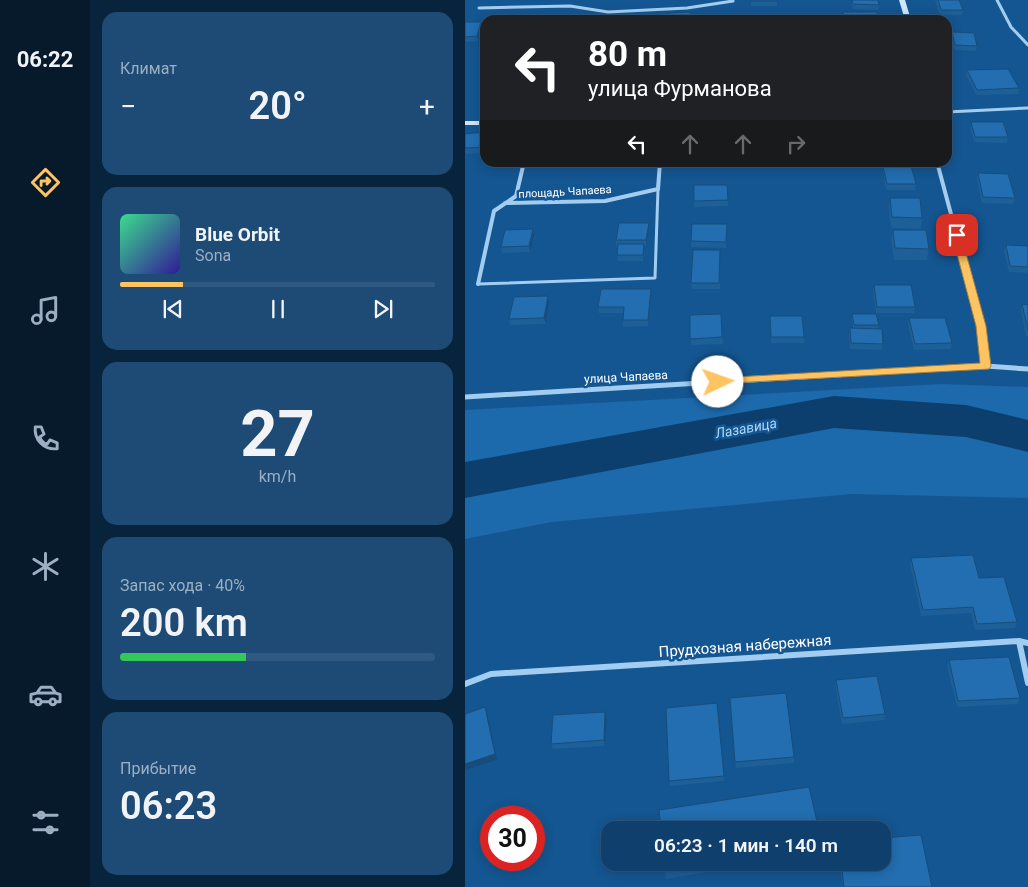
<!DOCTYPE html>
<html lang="ru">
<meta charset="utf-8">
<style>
body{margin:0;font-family:Roboto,sans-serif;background:#1d4b75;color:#f1f3f6;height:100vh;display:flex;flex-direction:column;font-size:19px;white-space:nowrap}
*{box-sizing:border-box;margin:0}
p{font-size:16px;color:#9bafc2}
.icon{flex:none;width:28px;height:28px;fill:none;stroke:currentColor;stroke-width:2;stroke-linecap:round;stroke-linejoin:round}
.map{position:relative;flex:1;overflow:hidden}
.panel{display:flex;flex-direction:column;gap:12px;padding:12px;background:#08233c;width:375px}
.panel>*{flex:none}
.hud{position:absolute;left:15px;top:15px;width:472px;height:152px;border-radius:15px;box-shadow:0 2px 12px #0003,0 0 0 1px #2f5980;background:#202124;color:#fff;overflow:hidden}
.speed{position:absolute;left:15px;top:806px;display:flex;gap:10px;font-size:25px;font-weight:700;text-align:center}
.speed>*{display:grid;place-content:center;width:65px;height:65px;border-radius:50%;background:#0f406d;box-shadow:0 2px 12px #0003,0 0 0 1px #2f5980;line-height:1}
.speed .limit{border:8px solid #d22;background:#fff;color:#111}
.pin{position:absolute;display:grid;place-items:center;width:42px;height:42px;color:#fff;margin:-21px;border-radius:10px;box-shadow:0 2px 8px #0006}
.me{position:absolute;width:55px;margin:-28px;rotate:87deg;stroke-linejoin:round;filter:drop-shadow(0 0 4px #0008)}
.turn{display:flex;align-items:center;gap:18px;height:105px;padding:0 25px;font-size:22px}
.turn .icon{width:65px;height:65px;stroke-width:2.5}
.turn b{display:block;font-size:35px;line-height:42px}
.lanes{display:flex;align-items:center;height:48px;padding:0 25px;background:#0003;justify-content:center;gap:25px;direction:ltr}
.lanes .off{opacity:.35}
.big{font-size:38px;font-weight:600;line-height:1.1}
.panel .card{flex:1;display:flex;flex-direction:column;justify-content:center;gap:8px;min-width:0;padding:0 18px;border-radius:15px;background:#1d4b75}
.panel .dial{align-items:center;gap:0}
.dial b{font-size:65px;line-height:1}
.song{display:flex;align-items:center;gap:15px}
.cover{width:60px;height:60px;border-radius:8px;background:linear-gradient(135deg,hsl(150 70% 55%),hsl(250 70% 35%))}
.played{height:5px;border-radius:2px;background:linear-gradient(90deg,#ffc462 20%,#2f5980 20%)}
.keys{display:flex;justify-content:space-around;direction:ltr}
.heat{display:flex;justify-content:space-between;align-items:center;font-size:28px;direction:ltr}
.charge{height:8px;border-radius:4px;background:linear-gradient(90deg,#34c759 40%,#2f5980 0)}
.trip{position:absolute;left:136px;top:821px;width:290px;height:50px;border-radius:15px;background:#0f406d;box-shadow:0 2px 12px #0003,0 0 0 1px #2f5980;font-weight:600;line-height:50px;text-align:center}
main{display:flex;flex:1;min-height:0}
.tab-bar{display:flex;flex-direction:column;width:90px;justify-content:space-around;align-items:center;background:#061a2c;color:#9bafc2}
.tab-bar .icon{width:35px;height:35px}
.tab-bar .on{color:#ffc462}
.tab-bar b{font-size:22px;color:#f1f3f6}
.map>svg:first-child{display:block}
.green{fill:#1c69ab}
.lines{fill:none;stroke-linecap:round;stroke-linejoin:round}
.river{fill:#0d3f6e;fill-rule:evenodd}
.lane{stroke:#a2cdf1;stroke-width:3}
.street-far3{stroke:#a2cdf1;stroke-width:3}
.street-far2{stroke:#a2cdf1;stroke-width:4}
.street-far1{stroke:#a2cdf1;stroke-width:5}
.street{stroke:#a2cdf1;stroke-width:6}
.secondary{fill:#d0e7fc;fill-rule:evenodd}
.wall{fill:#1d5f97}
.shaded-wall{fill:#184d7b}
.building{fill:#226eb0;stroke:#184d7b}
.route{fill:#ffc462;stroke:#a67f40}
.labels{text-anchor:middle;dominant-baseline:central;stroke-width:5;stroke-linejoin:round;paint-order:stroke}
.far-street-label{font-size:11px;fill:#fff;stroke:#145691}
.street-label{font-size:12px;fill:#fff;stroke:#145691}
.water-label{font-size:14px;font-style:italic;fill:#aed6f8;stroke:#145691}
.near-street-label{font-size:15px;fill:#fff;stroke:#145691}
</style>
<main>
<nav class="tab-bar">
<b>06:22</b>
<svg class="icon on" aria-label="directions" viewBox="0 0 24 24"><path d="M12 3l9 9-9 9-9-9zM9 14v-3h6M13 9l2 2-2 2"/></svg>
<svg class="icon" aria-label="music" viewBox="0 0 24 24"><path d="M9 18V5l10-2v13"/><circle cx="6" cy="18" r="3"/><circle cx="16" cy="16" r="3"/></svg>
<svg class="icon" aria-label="phone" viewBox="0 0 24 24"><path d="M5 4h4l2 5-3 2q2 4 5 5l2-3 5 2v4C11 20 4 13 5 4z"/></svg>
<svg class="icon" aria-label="climate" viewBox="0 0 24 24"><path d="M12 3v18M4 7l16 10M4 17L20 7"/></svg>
<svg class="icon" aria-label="car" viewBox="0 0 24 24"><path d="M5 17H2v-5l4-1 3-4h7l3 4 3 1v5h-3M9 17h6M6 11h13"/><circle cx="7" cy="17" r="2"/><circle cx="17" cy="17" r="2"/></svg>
<svg class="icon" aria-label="filters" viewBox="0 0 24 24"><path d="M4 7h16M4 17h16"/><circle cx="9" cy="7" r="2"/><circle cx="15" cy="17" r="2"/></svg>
</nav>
<section class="panel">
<div class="card"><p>Климат</p>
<div class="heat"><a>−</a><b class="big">20°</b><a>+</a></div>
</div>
<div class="card">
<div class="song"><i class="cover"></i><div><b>Blue Orbit</b><p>Sona</p></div></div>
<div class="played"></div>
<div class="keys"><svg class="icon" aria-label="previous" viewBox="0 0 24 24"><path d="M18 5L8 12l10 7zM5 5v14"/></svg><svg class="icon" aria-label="pause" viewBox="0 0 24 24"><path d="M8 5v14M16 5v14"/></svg><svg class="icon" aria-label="next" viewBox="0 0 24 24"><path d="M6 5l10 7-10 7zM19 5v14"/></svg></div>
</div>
<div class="card dial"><b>27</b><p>km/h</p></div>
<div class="card"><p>Запас хода · 40%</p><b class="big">200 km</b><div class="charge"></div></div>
<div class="card"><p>Прибытие</p><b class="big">06:23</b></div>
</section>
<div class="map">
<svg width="563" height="887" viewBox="0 0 563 887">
<rect width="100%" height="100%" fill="#145691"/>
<path class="green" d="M477,384L563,387V498L386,494L87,522L0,539V410Z"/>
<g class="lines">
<path class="river" d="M369,396L501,405L563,420V452L501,437L369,428L0,498V462Z"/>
<path class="lane" d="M13,284L190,278L193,189"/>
<path class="street-far3" d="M532,0L546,27L563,45
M14,8L105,6L143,12L222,8L268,1
M482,112L563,108"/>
<path class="street-far2" d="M472,162L516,326L518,340
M40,203L140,201L193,189L195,162
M13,284L29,211L51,196L59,162"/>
<path class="street-far1" d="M518,339L521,366
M0,397L521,366L563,369"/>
<path class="street" d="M554,641L563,683
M0,684L26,674L554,641L563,643"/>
<path class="secondary" d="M434,0H440L446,20H440Z
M0,121H20V125H0Z"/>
</g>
<path class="wall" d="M286,0H312V6H286Z
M386,0H413L414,5L413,10L388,9Z
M470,0H494L498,10L497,15H475Z
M0,22H16L17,27L13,41L0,42Z
M487,32L512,46L511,51L489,50L486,37Z
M20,40V52H15L14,47Z
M502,70L554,88L553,94L511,95L501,75Z
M506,122L543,137L542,143L509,142L505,128Z
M20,132V153L0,154V134Z
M418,166L451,184L450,190H421L418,172Z
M513,173L550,198L548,204L517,203L512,179Z
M262,185L263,206L229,207V201Z
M425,198L457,218L456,229L426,228L424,209Z
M184,223V229L181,246H179L178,261H153L152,255L153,246H151V240Z
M262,224L261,248L226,247V241Z
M428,230L464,249L462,260H429L426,241Z
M69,235L65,252L37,253L36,247Z
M541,245L563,246V273L544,272L539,251Z
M255,250V289H227L226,283Z
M409,285L450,307L449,313H411L408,291Z
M186,295L183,326L158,327V320L159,313H134L133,307Z
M84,302L81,324L45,325L44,319Z
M557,304L563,305V337L561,336L556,311Z
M256,314L258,344L226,345L225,315Z
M387,314L414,325L413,329L418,344L417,350L385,349L384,334L385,328H388L387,320Z
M305,316L339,337V343H306Z
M444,318L487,343L486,349L449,350L443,324Z
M446,558L514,578L552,622L550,628L510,630L506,613L456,616L445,564Z
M484,660L555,698L553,704L492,707L482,666Z
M371,680L420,714L419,720L377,724L370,685Z
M265,703L329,757V763L271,768Z
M140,712L142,718L140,746L88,749L86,744Z
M259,776V781L205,786L204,781Z
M199,862H302L201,879Z
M374,862H418L467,887H378Z"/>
<path class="shaded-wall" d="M16,22L17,27L13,41L12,36Z
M184,223V229L181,246V240Z
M68,229L69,235L65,252L64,246Z
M186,289V295L183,326V320Z
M83,296L84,302L81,324L79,318Z
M20,707L22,713L32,760L0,770V764Z
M140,712L142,718L140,746L139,740Z"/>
<path class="building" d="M286,0H312V1H286Z
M387,0H413L414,5L388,4Z
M473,0H494L498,10H476Z
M225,12L226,19L203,20V13Z
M378,12H412L413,20H379Z
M305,16L306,20H283L282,17Z
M230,17H248V20H230Z
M189,18V20H160V19Z
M122,19V20H101Z
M0,22H16L12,36L0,37Z
M487,32L509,33L512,46L490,45Z
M14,40H20V46L14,47Z
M543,69L554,88L512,90L502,70Z
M506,122H538L543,137H510Z
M20,132V147L0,148V134Z
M418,166H446L451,184H422Z
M513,173L543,174L550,198L518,197Z
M229,185H262L263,200L229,201Z
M425,198H455L457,218L427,217Z
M154,223H184L181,240H151Z
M227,224H262L261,242L226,241Z
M68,229L64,246L36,247L40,230Z
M428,230H461L464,249L430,248Z
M153,244H179L178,255H152Z
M541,245L563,246V267L545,266Z
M228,250H255L254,283H226Z
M409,285H446L450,307H412Z
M136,289H186L183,320H158L159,307H133Z
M83,296L79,318L44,319L49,297Z
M557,304L563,305V330Z
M256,314L257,337L225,339V315Z
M387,314H411L414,325H389Z
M305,316H337L339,337H306Z
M444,318H480L487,343L450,344Z
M385,328L417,329L418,344L386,343Z
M508,555L514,578L539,577L552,622L512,624L508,607L458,610L446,558Z
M544,657L555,698L493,701L484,660Z
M412,676L420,714L378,718L371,680Z
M321,693L329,757L270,762L265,698Z
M252,703L259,776L204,781L201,708Z
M20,707L30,754L0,764V714Z
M140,712L139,740L86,744L88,715Z
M344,787L354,830H196L194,810Z
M456,835L467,887H379L376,862H418V838Z
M199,862H220L199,866Z"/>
<path class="route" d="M492,232L496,235L521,326L526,366L524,369L249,384L247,382L249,379L253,378L515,363L511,326L487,235Z"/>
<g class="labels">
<g class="far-street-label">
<text transform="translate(100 192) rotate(-3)">площадь Чапаева</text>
</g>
<g class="street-label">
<text transform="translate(161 377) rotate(-3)">улица Чапаева</text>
</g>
<g class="water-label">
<text transform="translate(281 428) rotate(-10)">Лазавица</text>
</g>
<g class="near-street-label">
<text transform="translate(280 646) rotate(-4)">Прудхозная набережная</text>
</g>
</g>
</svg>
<div class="speed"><div class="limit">30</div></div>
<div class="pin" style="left:492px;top:235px;background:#d93025"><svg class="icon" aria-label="arrive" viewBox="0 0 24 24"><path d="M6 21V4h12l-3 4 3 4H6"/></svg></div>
<svg class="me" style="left:253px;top:382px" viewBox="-20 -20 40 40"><circle r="19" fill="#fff"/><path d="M0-13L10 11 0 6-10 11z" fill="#ffc462"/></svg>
<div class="trip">06:23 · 1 мин · 140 m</div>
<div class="hud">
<div class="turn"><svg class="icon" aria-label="left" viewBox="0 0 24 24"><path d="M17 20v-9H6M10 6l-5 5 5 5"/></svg><div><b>80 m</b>улица Фурманова</div></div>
<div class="lanes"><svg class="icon" aria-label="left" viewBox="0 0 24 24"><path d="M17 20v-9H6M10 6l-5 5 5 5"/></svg><svg class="icon off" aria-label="ahead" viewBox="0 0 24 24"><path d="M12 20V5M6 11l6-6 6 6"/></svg><svg class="icon off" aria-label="ahead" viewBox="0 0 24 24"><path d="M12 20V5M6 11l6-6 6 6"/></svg><svg class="icon off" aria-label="right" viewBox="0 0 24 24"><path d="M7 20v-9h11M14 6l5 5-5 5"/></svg></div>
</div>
</div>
</main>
